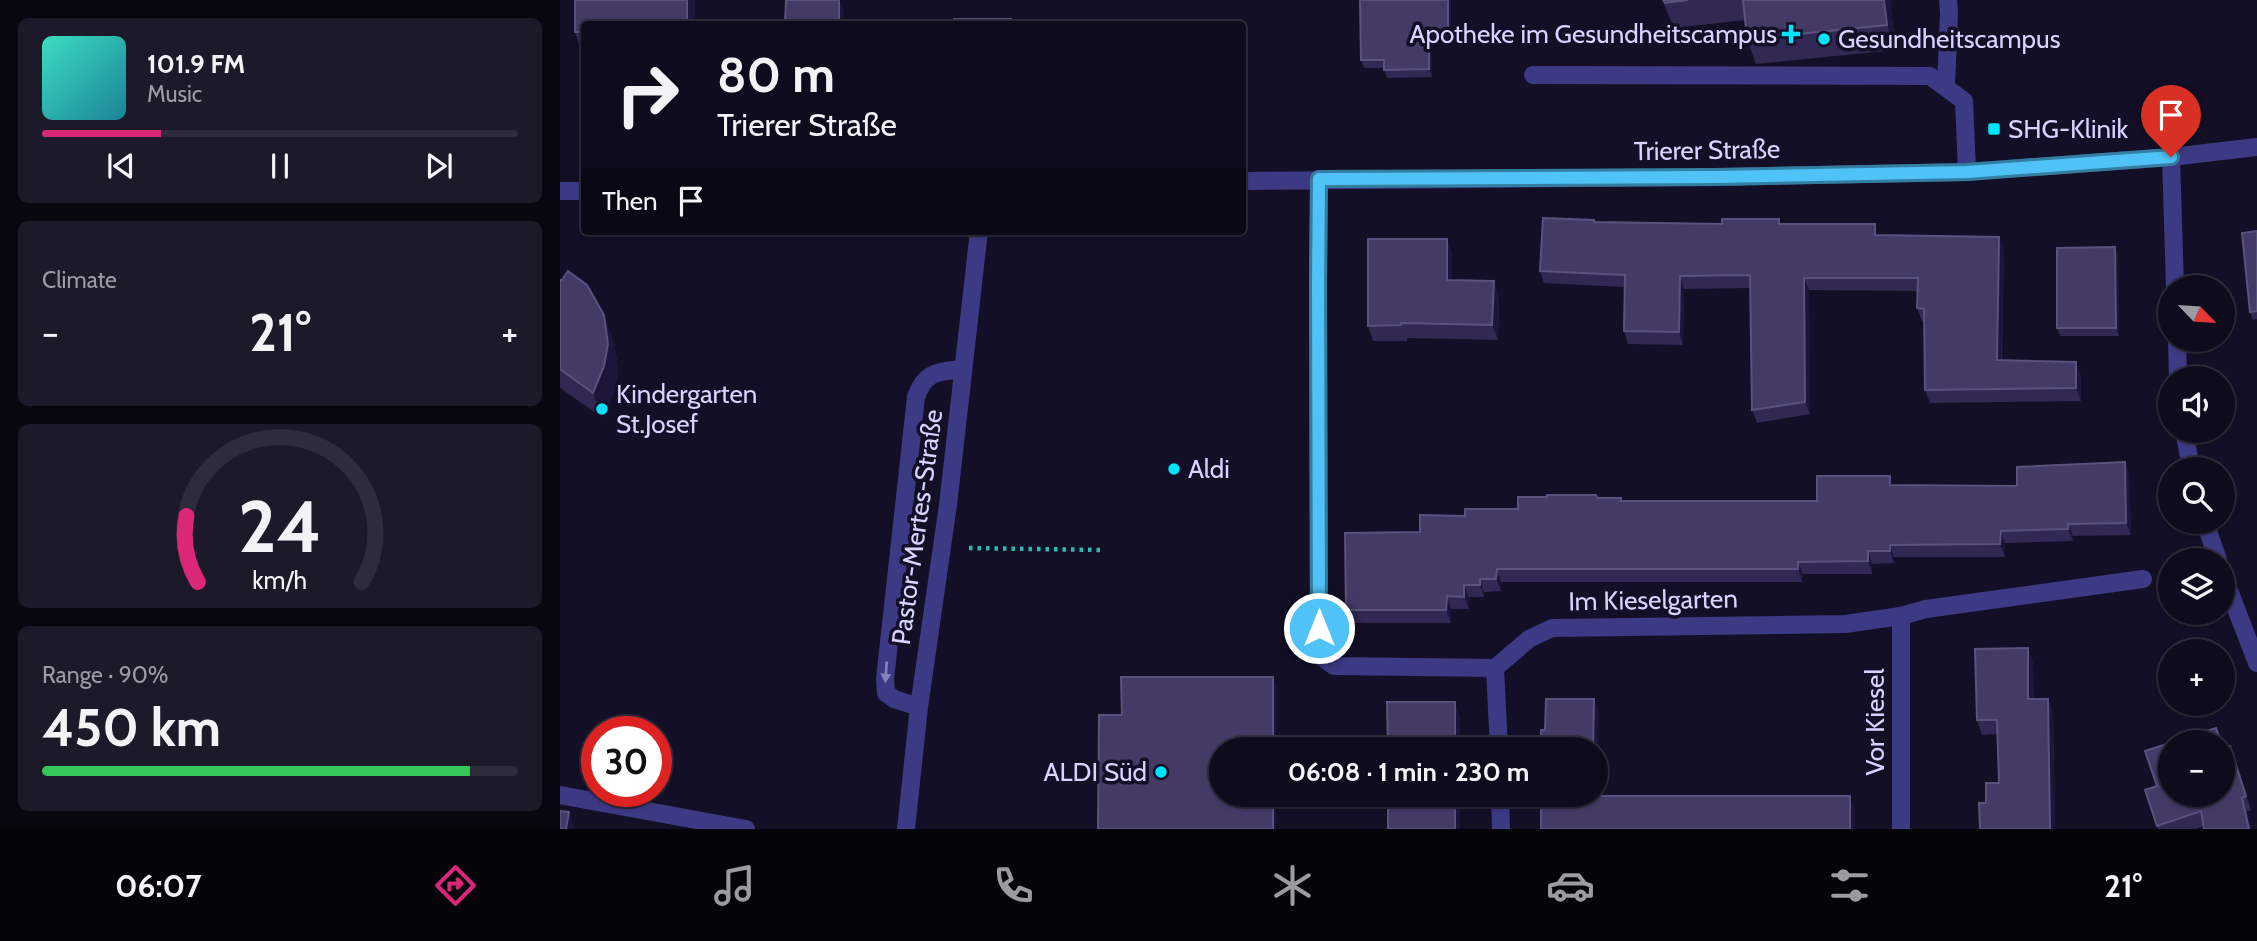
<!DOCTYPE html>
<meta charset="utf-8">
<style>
body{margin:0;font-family:Cabin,sans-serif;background:#1c1929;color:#f1f3f6;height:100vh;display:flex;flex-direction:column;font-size:26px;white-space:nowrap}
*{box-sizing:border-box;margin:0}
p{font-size:23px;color:#9b9ba3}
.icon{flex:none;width:38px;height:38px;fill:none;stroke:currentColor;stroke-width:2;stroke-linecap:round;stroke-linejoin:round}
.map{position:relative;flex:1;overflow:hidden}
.drawer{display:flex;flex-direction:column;gap:18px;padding:18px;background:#08060f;width:560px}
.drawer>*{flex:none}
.top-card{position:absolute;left:21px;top:21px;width:665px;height:214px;border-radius:7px;box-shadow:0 2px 5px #0004,0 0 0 2px #2e2b3b;background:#0e0b1c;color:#f1f3f6;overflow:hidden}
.needle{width:46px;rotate:115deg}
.fabs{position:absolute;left:1598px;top:275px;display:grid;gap:14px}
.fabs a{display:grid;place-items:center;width:77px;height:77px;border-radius:50%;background:#0e0b1c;box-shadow:0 2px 5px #0004,0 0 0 2px #2e2b3b;font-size:35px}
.speed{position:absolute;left:21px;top:716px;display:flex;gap:14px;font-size:35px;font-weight:700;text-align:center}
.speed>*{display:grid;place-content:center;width:91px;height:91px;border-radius:50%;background:#0e0b1c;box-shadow:0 2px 5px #0004,0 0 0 2px #2e2b3b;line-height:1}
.speed .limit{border:10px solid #d22;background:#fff;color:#111}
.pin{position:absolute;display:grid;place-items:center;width:60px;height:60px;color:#fff;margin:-72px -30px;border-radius:50% 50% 50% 0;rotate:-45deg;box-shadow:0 0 7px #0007}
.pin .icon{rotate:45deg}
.me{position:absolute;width:77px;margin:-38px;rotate:0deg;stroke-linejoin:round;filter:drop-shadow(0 0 5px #0008)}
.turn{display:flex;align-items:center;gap:24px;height:147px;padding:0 21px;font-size:32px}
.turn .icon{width:91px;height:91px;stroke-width:2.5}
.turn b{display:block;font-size:49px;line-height:60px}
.then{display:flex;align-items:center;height:66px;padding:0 21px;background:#0003;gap:14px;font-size:26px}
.big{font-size:52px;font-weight:800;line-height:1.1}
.drawer .widget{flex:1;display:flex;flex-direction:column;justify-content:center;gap:10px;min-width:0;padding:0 24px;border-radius:10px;background:#1c1929}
.drawer .dial{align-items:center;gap:0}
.dial svg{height:182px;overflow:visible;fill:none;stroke:#2e2b3b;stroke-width:7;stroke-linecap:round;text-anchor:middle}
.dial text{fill:#f1f3f6;stroke:none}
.song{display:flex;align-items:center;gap:21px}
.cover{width:84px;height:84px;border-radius:10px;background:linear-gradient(135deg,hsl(170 70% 55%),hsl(190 70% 35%))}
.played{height:7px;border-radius:4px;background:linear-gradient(90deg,#db2777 25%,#2e2b3b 25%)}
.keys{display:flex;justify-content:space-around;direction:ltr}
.heat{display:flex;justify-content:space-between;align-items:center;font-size:38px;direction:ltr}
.charge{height:10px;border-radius:5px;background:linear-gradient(90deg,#34c759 90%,#2e2b3b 0)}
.trip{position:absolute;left:649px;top:737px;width:399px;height:70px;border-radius:35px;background:#0e0b1c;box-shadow:0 2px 5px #0004,0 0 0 2px #2e2b3b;font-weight:800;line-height:70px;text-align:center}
.tabs{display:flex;height:112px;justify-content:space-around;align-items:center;background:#06040b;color:#9b9ba3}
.tabs .icon{width:49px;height:49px}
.tabs .current{color:#db2777}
.tabs b{font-size:32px;color:#f1f3f6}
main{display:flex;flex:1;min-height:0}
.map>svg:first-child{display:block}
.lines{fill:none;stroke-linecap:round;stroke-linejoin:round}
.path{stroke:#2fb8b0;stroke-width:4.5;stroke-dasharray:3.5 5;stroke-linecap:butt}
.minor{stroke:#3d3a85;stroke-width:18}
.wall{fill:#312854}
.shaded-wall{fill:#1d163a}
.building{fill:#433a66;stroke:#5a527e;stroke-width:2}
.oneway{fill:#837fbc}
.route-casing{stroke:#337fa1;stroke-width:18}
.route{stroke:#4fc3f7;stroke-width:12}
.poi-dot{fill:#00e5ff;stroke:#130f26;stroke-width:2.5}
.labels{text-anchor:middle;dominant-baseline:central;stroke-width:7;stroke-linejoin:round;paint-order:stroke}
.poi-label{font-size:26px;fill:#d9d4ff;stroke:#130f26;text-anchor:start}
.street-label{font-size:26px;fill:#d9d4ff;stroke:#130f26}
</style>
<main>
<section class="drawer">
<div class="widget">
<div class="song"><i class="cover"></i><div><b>101.9 FM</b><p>Music</p></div></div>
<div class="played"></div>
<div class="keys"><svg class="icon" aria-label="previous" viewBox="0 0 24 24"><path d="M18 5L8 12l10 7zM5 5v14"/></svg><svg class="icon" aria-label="pause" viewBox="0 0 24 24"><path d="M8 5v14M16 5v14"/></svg><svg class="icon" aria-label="next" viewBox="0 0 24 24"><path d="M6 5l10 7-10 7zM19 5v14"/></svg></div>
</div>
<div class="widget"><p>Climate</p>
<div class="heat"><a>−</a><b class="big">21°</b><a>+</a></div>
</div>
<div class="widget dial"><svg viewBox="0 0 100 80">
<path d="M14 69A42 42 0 1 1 86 69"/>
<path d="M14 69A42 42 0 0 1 9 40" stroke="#db2777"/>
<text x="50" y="56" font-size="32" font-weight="700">24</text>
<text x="50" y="72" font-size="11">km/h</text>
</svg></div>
<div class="widget"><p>Range · 90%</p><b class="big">450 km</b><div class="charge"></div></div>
</section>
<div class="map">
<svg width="1697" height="829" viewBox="0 0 1697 829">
<rect width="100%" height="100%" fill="#130f26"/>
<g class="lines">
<path class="path" d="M409,548L541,550"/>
<path class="minor" d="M973,75L1370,76L1404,101L1407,172
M1386,86L1389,13L1388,0
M1611,157L1615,287
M759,179L758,283L759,655L774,666L935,668L969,639L992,628L1285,624L1341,616L1366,609L1583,579
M682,181L1155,177L1407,172L1611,157L1697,147
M0,191H24
M1617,340L1618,378
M1624,430L1631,469
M1645,522L1658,560
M1662,572L1697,663
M1341,616V829
M935,668L939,749
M359,707L334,699L326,693L325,679L356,397C365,371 378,372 403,369
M940,794L941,829
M0,795L186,829
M346,829L359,707L388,505L419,231"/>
</g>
<path class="wall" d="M15,0H135V24H24V53H22L15,32Z
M891,0V38H872V77L827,78L824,68H804L801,60Z
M1102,0H1330L1336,50L1196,64L1187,39L1185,20L1114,28Z
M1035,222L1221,224L1319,235L1439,237L1444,250L1442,360L1521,375V401L1370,403L1365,390L1364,321H1362L1357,308L1358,291L1249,290L1250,414L1197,423L1192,410L1190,288L1124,289L1123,345L1068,344L1064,331L1065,287L984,283L980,271Z
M1697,231V319L1693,320L1690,312Z
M887,239L892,254V280L939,296L938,340L847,338V341H813L808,326Z
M1558,255L1559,336H1500L1497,328Z
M0,280L54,341L58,370L54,392L43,418L0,388Z
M1565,462L1569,474L1571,535L1513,536V541L1445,543V557H1334V563L1312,564V574H1243L1242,582H941V591L924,592V597H909V609H891V623H790L786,610L860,532L905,516L1037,498L1062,501H1257L1334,485L1457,486Z
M1468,648L1473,663L1474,699H1488L1493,714L1495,829L1426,803L1439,783L1437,734L1422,735L1417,720Z
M1662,745L1664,748L1670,746L1691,810L1687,812L1691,829H1644V826L1636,829H1598L1585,790L1662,794Z"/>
<path class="shaded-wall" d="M127,0H135V24H127Z
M279,0L284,11V24H279Z
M888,0H891V38L888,30Z
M1324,0H1330L1336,50L1327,25Z
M869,30L872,38V77L869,69Z
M1439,237L1444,250L1441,373L1437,360Z
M887,239L892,254V295L887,280Z
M1555,247L1558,255L1559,336L1556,328Z
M1120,276L1124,289L1123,345L1119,332Z
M1244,278L1249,290L1250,414L1245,402Z
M934,281L939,296L938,340L932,325Z
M44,315L54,341L58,370L54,392L43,418L33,393Z
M1516,362L1521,375V401L1516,388Z
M1565,462L1569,474L1571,535L1566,523Z
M1508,524L1513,536V541L1508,529Z
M1441,531L1445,543V557L1440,544Z
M1330,545L1334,557V563L1330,551Z
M1308,551L1312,564V574L1308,561Z
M1238,562L1243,574L1242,582L1238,569Z
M937,569L941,582V591L936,579Z
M920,579L924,592V597L920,585Z
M904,585L909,597V609L904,597Z
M887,596L891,609V623L886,610Z
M1468,648L1473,663L1474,714L1468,699Z
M713,677L716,684V749H713Z
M1034,699L1039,714L1037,811L1032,794H1036V749H1033Z
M1488,699L1493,714L1495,829H1490Z
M895,702L900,717V749H895Z
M713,794H716V829H713Z
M895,794H900V829H895Z
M1290,796L1295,810V829H1290Z
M1682,798L1687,812L1691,829H1689Z
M9,812L15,829H6Z"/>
<path class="building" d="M15,0H127V24H24V32H15Z
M226,0H279V24H225Z
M800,0H888V30H869V69L824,70V60H801Z
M1103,0H1128L1105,3Z
M1183,0H1324L1327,25L1187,39Z
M394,19H451V24H394Z
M983,218L1034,220V222L1162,224V219H1219V224H1315V235L1439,237L1437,360L1516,362V388L1365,390L1364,309L1357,308L1358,278H1244L1245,402L1192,410L1190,275L1120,276L1119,332L1064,331L1065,275L980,271Z
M1697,231V311L1690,312L1682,233Z
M808,239H887V280L934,281L932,325L841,323V325L808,326Z
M1555,247L1556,328H1497V248Z
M8,271L27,285L44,315L48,344L44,366L33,393L0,369V280H2Z
M1565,462L1566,523L1508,524V529L1441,531L1440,544L1330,545V551H1308V561L1238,562V569H937L936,579H920V585H904V597L887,596L886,610H786L785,533L860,532V515L905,516V509H958V497H987V495H1036L1037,498H1061V501H1257V476H1330V485L1457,486V467Z
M1468,648V699H1488L1490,829H1420L1419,803H1426V783H1439L1437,720H1417L1415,649Z
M561,677H713V749H662V794H713V829H538L539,715H562Z
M986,699H1034L1033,749H981V730H985Z
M827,702H895V749H828Z
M1656,728L1661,742H1614Z
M1610,743V794H1662V747L1663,748L1670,746L1686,796L1682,798L1689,829H1644L1641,811L1597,826L1585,790L1597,786L1585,751Z
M828,794H895V829H828Z
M981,794H1032V796H1290V829H981Z
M0,811L9,812L6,829H0Z"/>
<defs><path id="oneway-solid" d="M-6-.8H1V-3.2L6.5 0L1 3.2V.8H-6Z" transform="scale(1.75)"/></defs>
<use class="oneway" href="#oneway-solid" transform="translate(326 672) rotate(94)"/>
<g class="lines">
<defs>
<path id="route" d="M759,628L758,284L759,179L1155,177L1407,172L1611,157"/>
</defs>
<use href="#route" class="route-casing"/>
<use href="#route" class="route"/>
</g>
<g class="poi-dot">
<path d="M1227.5 23.5h7v7h7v7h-7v7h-7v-7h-7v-7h7z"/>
<circle cx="1264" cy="39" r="7"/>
<rect x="1427" y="122" width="14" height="14" rx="3.5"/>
<circle cx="42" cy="409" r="7"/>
<circle cx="614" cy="469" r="7"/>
<circle cx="601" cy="772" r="7"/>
</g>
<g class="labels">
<g class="poi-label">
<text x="1217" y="34" text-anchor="end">Apotheke im Gesundheitscampus</text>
<text x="1278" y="39">Gesundheitscampus</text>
<text x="1448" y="129">SHG-Klinik</text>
<text x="56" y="394">Kindergarten<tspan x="56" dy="30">St.Josef</tspan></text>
<text x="628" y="469">Aldi</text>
<text x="587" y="772" text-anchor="end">ALDI Süd</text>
</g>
<g class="street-label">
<text transform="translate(1147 150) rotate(-1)">Trierer Straße</text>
<text transform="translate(357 527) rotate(-82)">Pastor-Mertes-Straße</text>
<text transform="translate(1093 600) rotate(-1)">Im Kieselgarten</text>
<text transform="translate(1315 722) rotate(-90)">Vor Kiesel</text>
</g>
</g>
</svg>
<div class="fabs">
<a><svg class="needle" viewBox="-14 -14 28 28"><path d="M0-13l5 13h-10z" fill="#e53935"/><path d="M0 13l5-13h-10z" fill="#9b9ba3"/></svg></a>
<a><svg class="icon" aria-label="sound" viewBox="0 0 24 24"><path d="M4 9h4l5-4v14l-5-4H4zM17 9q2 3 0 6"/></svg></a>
<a><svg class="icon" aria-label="search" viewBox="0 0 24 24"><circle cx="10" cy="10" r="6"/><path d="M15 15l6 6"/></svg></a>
<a><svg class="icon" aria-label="layers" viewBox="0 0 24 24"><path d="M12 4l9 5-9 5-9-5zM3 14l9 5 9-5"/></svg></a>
<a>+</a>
<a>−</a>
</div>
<div class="speed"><div class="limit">30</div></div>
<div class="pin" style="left:1611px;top:157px;background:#d93025"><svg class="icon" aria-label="arrive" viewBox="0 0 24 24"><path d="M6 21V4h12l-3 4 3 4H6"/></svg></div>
<svg class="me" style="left:759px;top:628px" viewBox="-20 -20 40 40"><circle r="17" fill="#4fc3f7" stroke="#fff" stroke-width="3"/><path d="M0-11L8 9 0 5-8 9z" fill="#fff"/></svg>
<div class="trip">06:08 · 1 min · 230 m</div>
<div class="top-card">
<div class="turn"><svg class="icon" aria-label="right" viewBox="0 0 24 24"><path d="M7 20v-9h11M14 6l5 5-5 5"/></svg><div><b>80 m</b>Trierer Straße</div></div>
<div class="then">Then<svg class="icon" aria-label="arrive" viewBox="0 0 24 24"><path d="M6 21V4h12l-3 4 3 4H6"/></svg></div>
</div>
</div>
</main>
<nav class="tabs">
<b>06:07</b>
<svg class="icon current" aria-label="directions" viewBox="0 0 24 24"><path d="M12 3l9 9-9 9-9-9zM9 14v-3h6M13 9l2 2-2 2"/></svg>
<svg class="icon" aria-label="music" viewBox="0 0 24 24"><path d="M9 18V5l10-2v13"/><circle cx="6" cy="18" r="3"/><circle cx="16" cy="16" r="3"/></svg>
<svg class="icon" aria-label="phone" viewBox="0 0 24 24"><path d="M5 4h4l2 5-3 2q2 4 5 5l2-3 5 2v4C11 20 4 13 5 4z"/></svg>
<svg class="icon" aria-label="climate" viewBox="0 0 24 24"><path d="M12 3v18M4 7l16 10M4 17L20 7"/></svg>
<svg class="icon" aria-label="car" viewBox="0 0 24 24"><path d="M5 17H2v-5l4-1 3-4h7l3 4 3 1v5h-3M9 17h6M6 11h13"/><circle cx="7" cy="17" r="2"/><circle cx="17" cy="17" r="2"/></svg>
<svg class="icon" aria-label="filters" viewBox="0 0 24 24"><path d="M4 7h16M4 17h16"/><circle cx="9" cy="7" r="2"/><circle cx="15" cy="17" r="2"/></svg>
<b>21°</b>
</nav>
